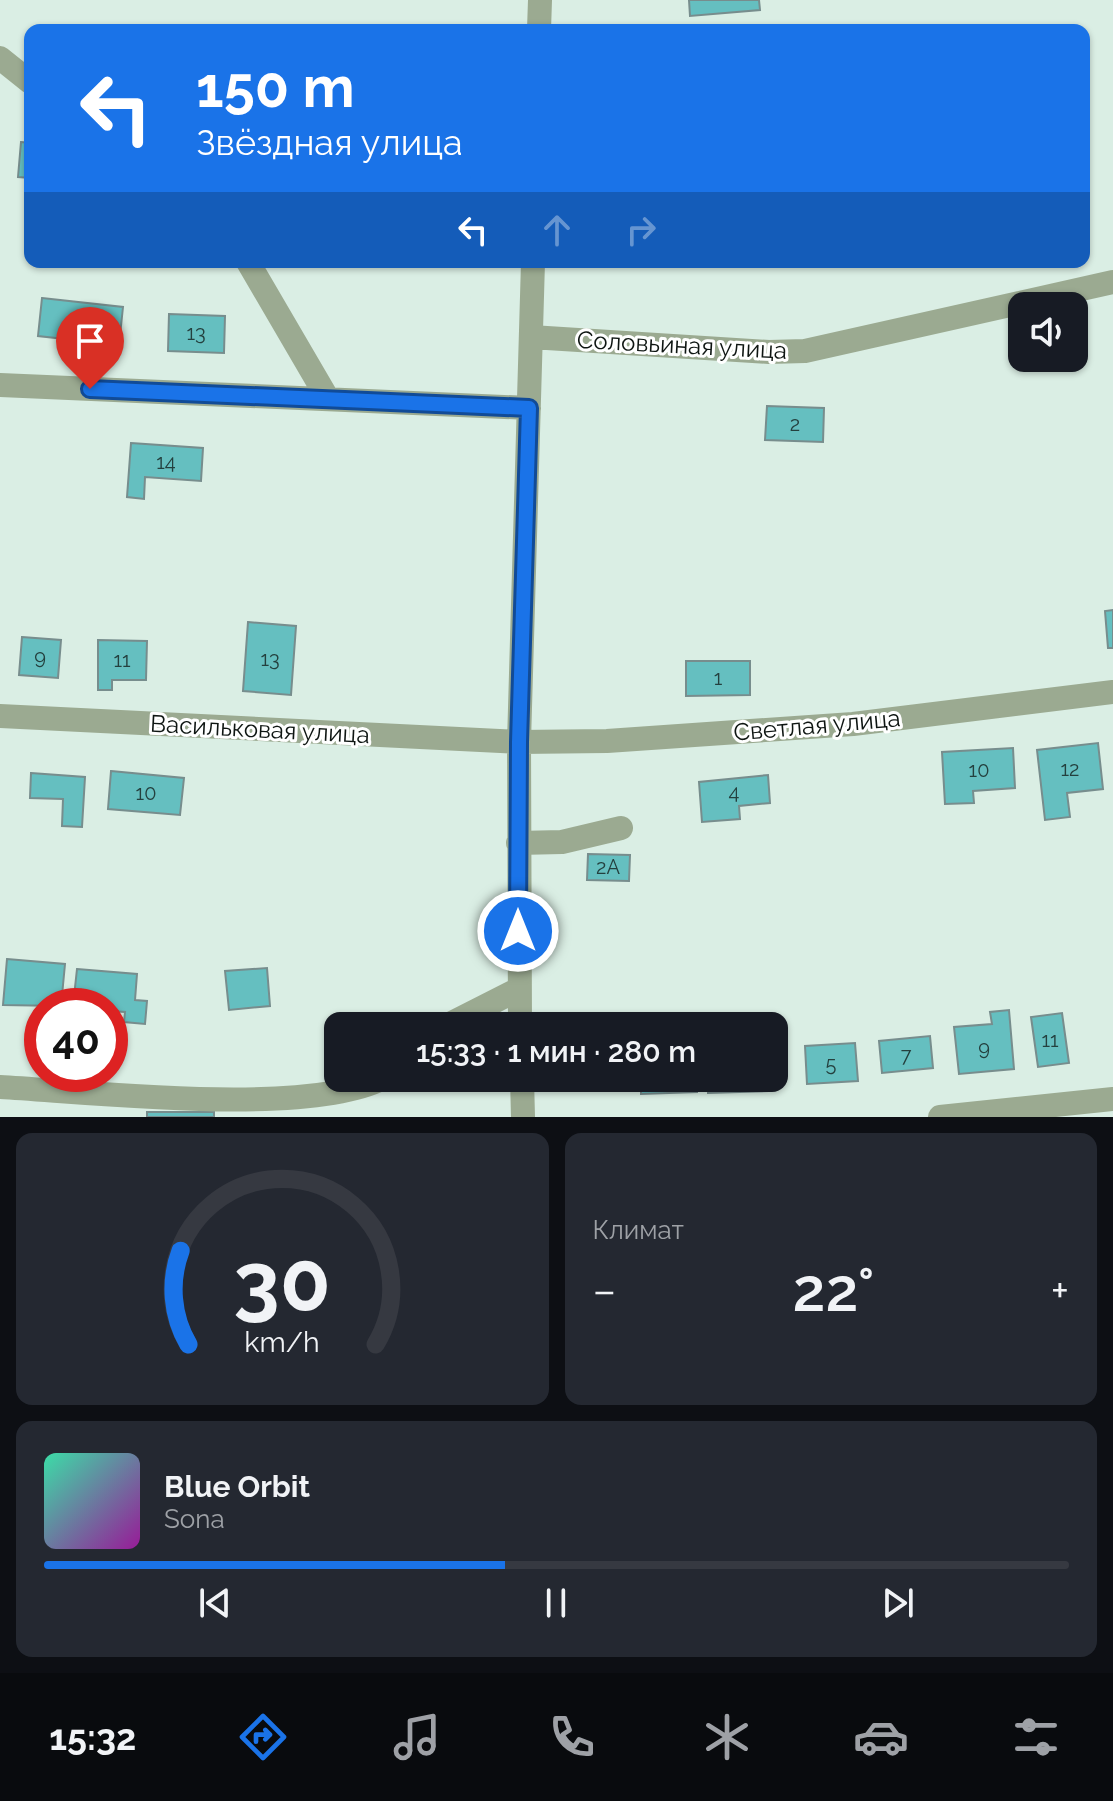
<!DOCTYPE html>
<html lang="ru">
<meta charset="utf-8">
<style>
body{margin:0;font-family:Raleway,sans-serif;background:#242831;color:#f1f3f6;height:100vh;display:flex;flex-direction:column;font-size:30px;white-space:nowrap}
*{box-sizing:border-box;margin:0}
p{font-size:26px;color:#9ea1a6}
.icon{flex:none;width:44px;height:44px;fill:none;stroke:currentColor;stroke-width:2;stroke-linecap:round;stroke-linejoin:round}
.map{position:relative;height:1117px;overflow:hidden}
.side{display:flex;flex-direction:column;gap:16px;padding:16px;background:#0d0f14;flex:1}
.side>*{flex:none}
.top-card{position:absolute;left:24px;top:24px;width:1066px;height:244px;border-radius:16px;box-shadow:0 2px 6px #0004;background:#1a73e8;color:#fff;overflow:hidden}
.tools{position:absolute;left:1008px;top:292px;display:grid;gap:16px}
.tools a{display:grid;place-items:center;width:80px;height:80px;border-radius:16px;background:#171b24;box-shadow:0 2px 6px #0004;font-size:40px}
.speed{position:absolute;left:24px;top:988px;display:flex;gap:16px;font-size:40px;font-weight:700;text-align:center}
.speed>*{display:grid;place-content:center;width:104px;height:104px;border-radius:50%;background:#171b24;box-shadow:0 2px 6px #0004;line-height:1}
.speed .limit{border:12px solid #d22;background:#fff;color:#111}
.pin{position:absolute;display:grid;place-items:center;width:68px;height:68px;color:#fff;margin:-82px -34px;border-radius:50% 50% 50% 0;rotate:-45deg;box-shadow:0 0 8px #0007}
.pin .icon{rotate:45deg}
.me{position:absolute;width:88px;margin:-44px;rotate:0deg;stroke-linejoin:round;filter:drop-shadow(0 0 6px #0008)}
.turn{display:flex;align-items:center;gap:28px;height:168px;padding:0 40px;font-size:36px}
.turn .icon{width:104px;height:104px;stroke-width:2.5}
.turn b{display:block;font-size:56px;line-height:68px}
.lanes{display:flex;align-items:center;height:76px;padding:0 40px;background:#0003;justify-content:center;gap:40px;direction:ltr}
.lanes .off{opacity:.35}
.big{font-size:60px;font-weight:600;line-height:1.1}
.side .card{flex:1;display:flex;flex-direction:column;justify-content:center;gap:12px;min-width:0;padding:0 28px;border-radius:16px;background:#242831}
.side .dial{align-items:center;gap:0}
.dial svg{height:208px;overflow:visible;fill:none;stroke:#363941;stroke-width:7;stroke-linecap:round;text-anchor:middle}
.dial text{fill:#f1f3f6;stroke:none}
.song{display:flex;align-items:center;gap:24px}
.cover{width:96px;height:96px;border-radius:12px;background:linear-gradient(135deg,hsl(160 70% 55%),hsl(300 70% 35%))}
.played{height:8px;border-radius:4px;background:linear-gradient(90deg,#1a73e8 45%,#363941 45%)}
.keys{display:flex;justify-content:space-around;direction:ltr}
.heat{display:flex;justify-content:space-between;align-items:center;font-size:44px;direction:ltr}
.side .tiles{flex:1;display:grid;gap:16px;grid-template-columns:1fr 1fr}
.card:last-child{grid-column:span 2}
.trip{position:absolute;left:324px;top:1012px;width:464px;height:80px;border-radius:16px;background:#171b24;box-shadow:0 2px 6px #0004;font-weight:600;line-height:80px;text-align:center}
.dock{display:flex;height:128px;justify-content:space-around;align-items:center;background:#090b0e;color:#9ea1a6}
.dock .icon{width:56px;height:56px}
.dock .active{color:#1a73e8}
.dock b{font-size:36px;color:#f1f3f6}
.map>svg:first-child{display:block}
.building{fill:#65bfc0;stroke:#778d8d;stroke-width:2}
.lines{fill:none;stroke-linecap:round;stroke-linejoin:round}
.minor{stroke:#9baa91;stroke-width:24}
.route-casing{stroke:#114b97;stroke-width:20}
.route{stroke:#1a73e8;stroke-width:14}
.labels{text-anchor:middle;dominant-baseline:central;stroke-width:6;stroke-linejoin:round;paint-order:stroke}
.number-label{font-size:20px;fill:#24403e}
.street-label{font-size:24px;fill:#0e1512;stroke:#fff}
</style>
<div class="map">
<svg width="1113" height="1117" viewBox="0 0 1113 1117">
<rect width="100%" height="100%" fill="#daeee4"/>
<path class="building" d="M689,0H759L760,10L690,16Z
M21,142L30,143V178L18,177Z
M42,298L123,307L119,345L38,336Z
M169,314L225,316L224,353L168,351Z
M767,406L824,408L823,442L765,440Z
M131,443L203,448L201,481L145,477L144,499L127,497Z
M1113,610V648H1108L1105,611Z
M248,622L296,626L291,695L243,691Z
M22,637L61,640L58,678L19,675Z
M98,640L147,641L146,680H112V690H98Z
M686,661H750V695L686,696Z
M1098,743L1103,789L1067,793L1070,817L1045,820L1037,750Z
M1013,748L1015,788L973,791L974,803L945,804L942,752Z
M111,771L184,778L180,815L108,809Z
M31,773L85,777L82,827L62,826L63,799L30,798Z
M768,775L770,803L739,806L740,819L702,822L699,782Z
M588,854L630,855L629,881L587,880Z
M7,959L65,964L61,1006L3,1005Z
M267,968L270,1006L229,1010L225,971Z
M77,969L137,974L135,1000L147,1001L145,1024L124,1022L125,1012L110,1011V1006H73Z
M1009,1010L1014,1069L959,1074L954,1027L992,1024L990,1012Z
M1062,1013L1069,1063L1038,1067L1031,1017Z
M930,1036L933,1068L882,1073L879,1041Z
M855,1043L858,1081L807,1084L805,1046Z
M641,1078H697V1092L641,1094Z
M708,1078H768V1091L708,1093Z
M147,1112H214V1117H147Z"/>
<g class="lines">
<path class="minor" d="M539,30L540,0
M0,58L30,82
M248,262L328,399
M531,337L769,352L805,351L1113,282
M0,385L529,408
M0,716L519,742L607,741L853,724L1113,692
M518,843L562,842L621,828
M446,1026L519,989
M520,1026L519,742L533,262
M522,1078L523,1117
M0,1087C91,1092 308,1117 383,1078
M940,1117L1113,1099"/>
</g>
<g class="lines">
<defs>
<path id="route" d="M90,389L529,408L519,742L518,931"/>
</defs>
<use href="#route" class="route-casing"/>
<use href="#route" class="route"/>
</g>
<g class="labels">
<g class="number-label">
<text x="196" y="333">13</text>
<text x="795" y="424">2</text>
<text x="166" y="462">14</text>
<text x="40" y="657">9</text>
<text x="270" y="659">13</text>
<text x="122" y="660">11</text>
<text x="718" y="678">1</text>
<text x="1070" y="769">12</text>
<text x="979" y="770">10</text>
<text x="734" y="792">4</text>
<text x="146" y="793">10</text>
<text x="608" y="867">2А</text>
<text x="1050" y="1040">11</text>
<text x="984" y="1048">9</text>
<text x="906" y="1055">7</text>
<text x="831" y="1064">5</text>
</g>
<g class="street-label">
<text transform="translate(682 345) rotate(3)">Соловьиная улица</text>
<text transform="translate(817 725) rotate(-5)">Светлая улица</text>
<text transform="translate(260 729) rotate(3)">Васильковая улица</text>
</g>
</g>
</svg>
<div class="tools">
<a><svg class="icon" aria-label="sound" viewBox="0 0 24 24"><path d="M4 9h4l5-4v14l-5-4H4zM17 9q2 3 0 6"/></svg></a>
</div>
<div class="speed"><div class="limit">40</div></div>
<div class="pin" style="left:90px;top:389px;background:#d93025"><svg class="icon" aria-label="arrive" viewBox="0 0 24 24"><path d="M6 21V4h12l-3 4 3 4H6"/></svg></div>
<svg class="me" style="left:518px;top:931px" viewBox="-20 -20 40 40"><circle r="17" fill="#1a73e8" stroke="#fff" stroke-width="3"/><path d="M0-11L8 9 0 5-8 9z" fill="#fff"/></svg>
<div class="trip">15:33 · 1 мин · 280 m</div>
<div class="top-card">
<div class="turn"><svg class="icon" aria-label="left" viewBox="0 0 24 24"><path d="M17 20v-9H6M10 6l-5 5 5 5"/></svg><div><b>150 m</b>Звёздная улица</div></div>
<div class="lanes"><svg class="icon" aria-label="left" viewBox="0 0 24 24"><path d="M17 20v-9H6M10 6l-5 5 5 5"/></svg><svg class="icon off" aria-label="ahead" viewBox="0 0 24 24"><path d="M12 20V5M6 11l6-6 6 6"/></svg><svg class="icon off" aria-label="right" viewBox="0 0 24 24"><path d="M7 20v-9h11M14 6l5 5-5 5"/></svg></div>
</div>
</div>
<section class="side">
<div class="tiles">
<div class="card dial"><svg viewBox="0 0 100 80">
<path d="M14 69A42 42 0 1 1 86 69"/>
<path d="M14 69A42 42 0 0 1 11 33" stroke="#1a73e8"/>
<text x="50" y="56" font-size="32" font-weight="700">30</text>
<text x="50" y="72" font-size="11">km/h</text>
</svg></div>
<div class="card"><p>Климат</p>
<div class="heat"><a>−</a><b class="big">22°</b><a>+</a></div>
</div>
<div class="card">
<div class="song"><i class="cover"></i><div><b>Blue Orbit</b><p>Sona</p></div></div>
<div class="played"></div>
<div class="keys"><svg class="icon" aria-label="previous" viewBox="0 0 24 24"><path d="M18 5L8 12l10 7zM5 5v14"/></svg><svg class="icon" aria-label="pause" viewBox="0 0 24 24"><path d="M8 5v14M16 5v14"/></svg><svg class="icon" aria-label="next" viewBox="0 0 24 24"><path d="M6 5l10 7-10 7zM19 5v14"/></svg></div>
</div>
</div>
</section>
<nav class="dock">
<b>15:32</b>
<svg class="icon active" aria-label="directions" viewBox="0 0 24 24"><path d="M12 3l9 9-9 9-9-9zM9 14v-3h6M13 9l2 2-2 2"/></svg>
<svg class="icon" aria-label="music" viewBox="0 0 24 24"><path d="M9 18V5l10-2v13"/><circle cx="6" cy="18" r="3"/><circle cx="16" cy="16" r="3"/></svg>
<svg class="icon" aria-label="phone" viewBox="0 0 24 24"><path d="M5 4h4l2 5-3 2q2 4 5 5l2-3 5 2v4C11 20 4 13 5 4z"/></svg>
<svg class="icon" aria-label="climate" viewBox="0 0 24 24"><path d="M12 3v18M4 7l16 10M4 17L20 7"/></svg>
<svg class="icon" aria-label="car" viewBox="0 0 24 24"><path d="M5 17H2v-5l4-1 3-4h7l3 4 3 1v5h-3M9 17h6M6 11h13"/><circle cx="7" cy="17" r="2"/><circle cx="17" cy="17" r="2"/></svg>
<svg class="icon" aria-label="filters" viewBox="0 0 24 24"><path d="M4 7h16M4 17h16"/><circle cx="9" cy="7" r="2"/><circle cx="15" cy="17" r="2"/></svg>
</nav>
